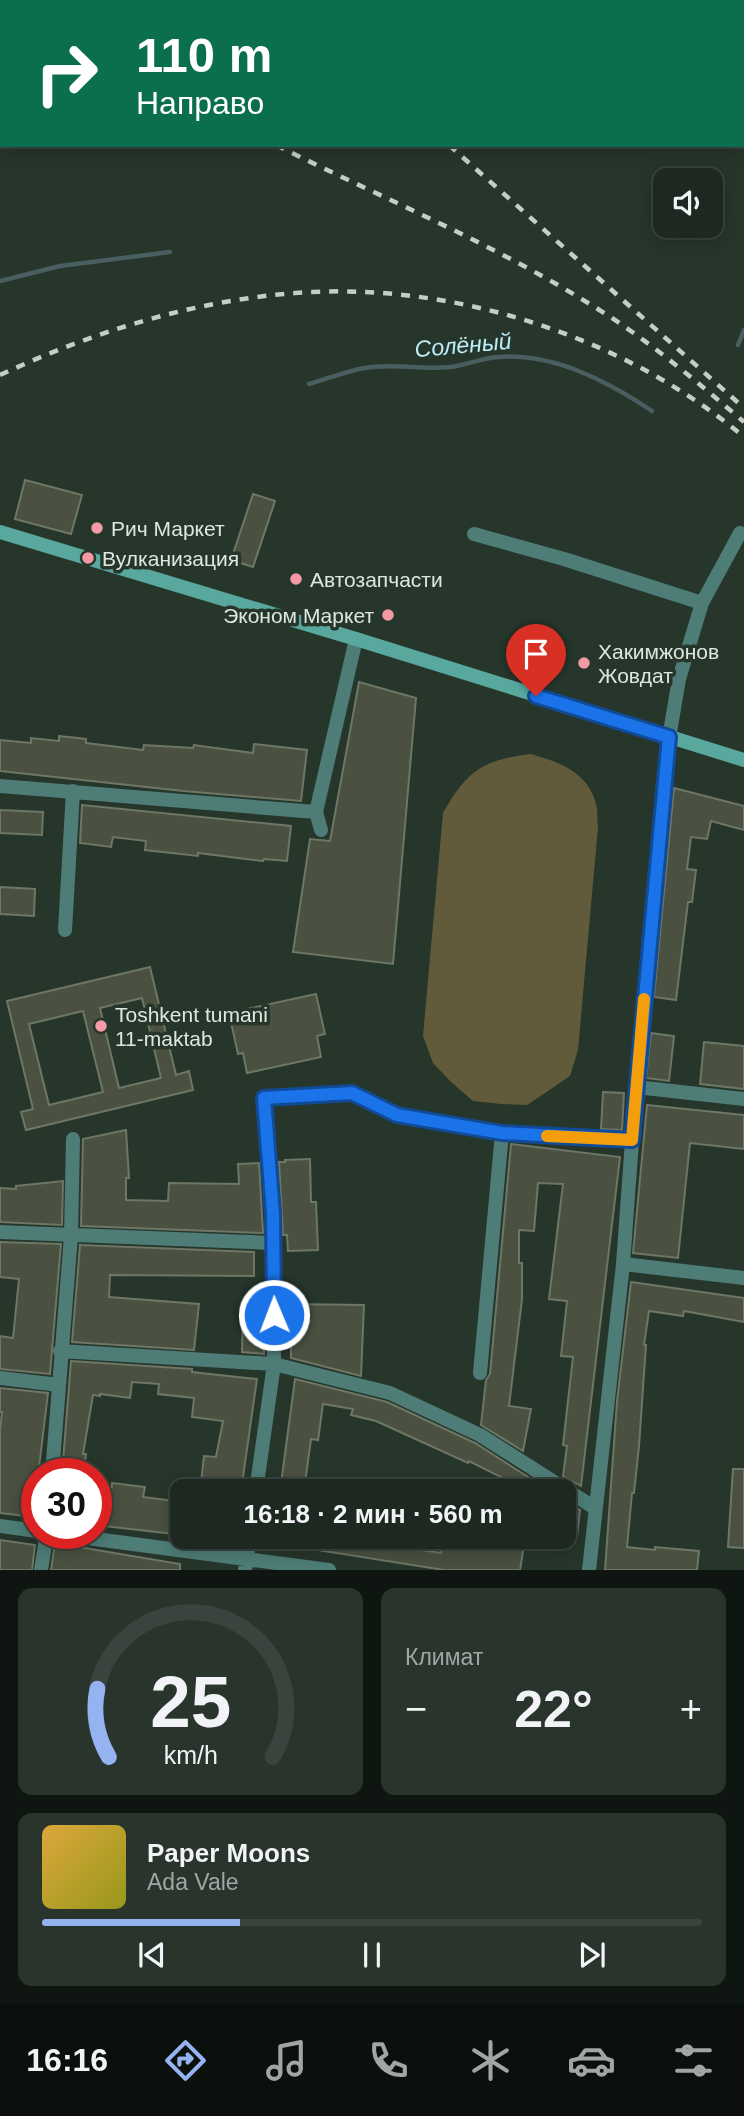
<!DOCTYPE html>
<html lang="ru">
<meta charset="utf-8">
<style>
body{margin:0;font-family:Arial,sans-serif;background:#29342d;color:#f1f3f6;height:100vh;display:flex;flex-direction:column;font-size:26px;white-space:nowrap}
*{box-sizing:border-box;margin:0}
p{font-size:23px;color:#a0a6a5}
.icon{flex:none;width:38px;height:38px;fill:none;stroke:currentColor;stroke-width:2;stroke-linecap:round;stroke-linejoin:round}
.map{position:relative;height:1570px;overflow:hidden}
.sheet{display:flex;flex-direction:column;gap:18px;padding:18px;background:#0f1612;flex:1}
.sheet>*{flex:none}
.hud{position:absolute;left:0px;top:0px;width:746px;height:147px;box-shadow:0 4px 18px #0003,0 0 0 2px #3a443e;background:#0b6e4f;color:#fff;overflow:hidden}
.controls{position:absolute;left:653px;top:168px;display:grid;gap:14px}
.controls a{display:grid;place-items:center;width:70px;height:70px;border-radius:14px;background:#1c2820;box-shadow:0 4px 18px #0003,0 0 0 2px #3a443e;font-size:35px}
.speed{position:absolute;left:21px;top:1458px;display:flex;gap:14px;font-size:35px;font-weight:700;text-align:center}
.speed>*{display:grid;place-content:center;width:91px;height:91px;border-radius:50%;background:#1c2820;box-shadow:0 4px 18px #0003,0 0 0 2px #3a443e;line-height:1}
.speed .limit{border:10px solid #d22;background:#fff;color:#111}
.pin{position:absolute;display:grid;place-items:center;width:60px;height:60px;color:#fff;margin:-72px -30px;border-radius:50% 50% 50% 0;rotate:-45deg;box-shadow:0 0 7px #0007}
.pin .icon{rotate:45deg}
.me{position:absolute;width:77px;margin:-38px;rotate:359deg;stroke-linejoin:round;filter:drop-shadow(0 0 5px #0008)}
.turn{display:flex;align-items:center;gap:24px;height:147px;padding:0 21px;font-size:32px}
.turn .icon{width:91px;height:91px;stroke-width:2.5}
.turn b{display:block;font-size:49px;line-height:60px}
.big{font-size:52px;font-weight:600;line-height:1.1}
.sheet .tile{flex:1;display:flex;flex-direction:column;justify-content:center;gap:10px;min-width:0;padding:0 24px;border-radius:14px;background:#29342d}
.sheet .dial{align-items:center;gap:0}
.dial svg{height:182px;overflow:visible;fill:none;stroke:#3a443e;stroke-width:7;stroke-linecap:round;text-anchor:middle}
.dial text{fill:#f1f3f6;stroke:none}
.song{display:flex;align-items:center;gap:21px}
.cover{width:84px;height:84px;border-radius:10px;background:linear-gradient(135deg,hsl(40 70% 55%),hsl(60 70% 35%))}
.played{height:7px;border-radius:4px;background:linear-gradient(90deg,#95b2f1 30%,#3a443e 30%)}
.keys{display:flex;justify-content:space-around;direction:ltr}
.heat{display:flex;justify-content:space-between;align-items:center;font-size:38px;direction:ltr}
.sheet .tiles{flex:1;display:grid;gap:18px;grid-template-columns:1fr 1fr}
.tile:last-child{grid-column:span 2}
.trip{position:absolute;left:170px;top:1479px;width:406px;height:70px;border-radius:14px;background:#1c2820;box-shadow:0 4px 18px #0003,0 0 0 2px #3a443e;font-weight:600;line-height:70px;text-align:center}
.tabs{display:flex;height:112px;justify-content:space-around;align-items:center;background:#0b100d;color:#a0a6a5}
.tabs .icon{width:49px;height:49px}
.tabs .selected{color:#95b2f1}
.tabs b{font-size:32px;color:#f1f3f6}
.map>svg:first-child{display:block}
.green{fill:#615b3b}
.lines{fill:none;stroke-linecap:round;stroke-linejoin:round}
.stream{stroke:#485e60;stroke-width:4.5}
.building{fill:#4a5141;stroke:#6e7665;stroke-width:2;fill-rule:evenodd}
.street{stroke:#4e7d77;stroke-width:14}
.secondary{stroke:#59a89e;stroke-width:14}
.rail{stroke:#c4cec8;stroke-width:4.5;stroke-dasharray:9 9;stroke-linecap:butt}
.route-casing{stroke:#114b97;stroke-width:18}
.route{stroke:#1a73e8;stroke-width:12}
.slow{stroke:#f59e0b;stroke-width:12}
.poi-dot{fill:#f49aa6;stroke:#26362b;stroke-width:2.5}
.labels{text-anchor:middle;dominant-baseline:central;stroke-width:7;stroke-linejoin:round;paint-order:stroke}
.poi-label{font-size:21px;fill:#dde6e0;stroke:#26362b;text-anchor:start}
.water-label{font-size:23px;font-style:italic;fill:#bcedf8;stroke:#26362b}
</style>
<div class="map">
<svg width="744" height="1570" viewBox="0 0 744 1570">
<rect width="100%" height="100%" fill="#26362b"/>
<path class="green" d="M531,754C559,762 588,772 596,804C598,811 597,820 598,827L578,1050L570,1076L548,1091L527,1105L501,1104L473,1101L451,1082L433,1063L423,1036L443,813C467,771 482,760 531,754Z"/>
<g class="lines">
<path class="stream" d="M0,281L60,266L170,252
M738,345L744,330
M309,384C327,379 347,371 365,368C394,363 423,370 451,367C467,365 482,358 498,357C554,353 607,381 652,411"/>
</g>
<path class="building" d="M25,480L82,495L71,534L15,519Z
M253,494L275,501L253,567L231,560Z
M359,682L416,698L393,964L293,952L310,839L330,841Z
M59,736L86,739V743L143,750L144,745L193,748L194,745L253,753L254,744L307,750L301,801L183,791L0,771V740L31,743V738L59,741Z
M674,788L744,806V830L711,821L707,839L691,837L687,869L696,870L692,902H688L676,1000L654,997Z
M82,805L291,826L287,861L264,859L263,861L198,853V856L145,850L146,841L113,837L111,847L80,843Z
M0,810L43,812L42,835L0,833Z
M0,887L35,889L34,916L0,914Z
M150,967L176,1075L189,1071L193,1090L26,1130L21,1112L33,1109L7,1001ZM142,998L161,1078L119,1088L100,1008ZM83,1011L103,1092L49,1105L29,1024Z
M316,994L325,1034L317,1036L321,1057L247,1073L243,1053L238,1054L229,1013Z
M651,1033L674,1036L669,1081L646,1078Z
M704,1042L744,1046V1089L700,1084Z
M603,1092L624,1093L622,1130L601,1129Z
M647,1105L744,1115V1149L690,1143L678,1258L633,1253Z
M126,1130L129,1178H126V1200L168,1201L169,1183L239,1184L238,1164L259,1163L263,1233L81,1226L83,1139Z
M511,1144L620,1157L581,1486L563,1476L567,1446L563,1445L573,1357L561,1356L567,1301L549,1299L563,1184L538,1183L534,1231L519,1230V1263H522V1299L509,1406L531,1409L523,1451L481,1425L486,1380L490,1374Z
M310,1159L311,1202H316L318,1250L288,1251L287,1235H283L279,1162H285V1160Z
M63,1181L62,1225L0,1222V1188L16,1189V1186Z
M0,1242L61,1244L50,1374L0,1369V1336L13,1338L19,1279L0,1277Z
M80,1245L254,1252V1276L110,1275L109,1297L199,1304L194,1350L72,1342Z
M631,1282L744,1298V1322L684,1311L683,1316L649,1311L644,1345H646L639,1446L634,1493H632L627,1547L655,1550V1547L699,1551L697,1570H605L617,1401Z
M291,1304L364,1305L361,1376L291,1358Z
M243,1307L264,1308V1354L242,1352Z
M71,1361L192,1369V1372L257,1379L241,1491H200L204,1456L216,1457L223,1421L192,1417L194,1398L158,1394L159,1384L132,1382L130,1398L100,1394V1396L93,1395L83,1454H86L84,1474H62Z
M295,1379L387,1402L475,1443L550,1491H498L501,1477L469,1461L468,1463L376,1421L351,1415L353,1409L323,1404L318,1440L311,1439L304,1491H280Z
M0,1388L48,1393L33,1517L0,1513V1430L2,1412H0Z
M733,1469H744V1548L728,1547Z
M112,1483L145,1487L143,1497L182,1502V1535L96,1525V1485L112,1487Z
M564,1499L580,1510L577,1536L564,1533Z
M274,1536H336V1539L365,1545L366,1536H404L402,1547L441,1553L444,1536H479L524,1545L520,1570H444L273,1543Z
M0,1540L35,1545L32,1570H0Z
M55,1543L180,1564V1570H51Z"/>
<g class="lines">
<path class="street" d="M702,0L703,2
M474,534L564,559L702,603
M0,786L316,812
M321,830L316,812L356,639
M65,930L73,791
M636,1087L744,1099
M0,1232L273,1243
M623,1264L744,1278
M60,1351L274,1364L390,1393L480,1435L595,1508
M480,1373L502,1133
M0,1378L59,1385
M52,1474L71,1236L73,1139
M256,1491L274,1364L273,1214L264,1098L352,1093L397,1115L502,1133L632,1140
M0,1526L37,1531
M50,1533L329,1570
M41,1570L47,1533
M245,1570L250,1536
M589,1570L623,1264L636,1087L669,738L679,679L702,603L740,533"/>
<path class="secondary" d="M0,532L356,639L744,760"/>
<path class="rail" d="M48,0L50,2
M286,0L288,2
M276,145C382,198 492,243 593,306C647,339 696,381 744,422
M449,145L744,408
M0,375C93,332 192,301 295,293C451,281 624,336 744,437"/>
</g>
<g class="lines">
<defs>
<path id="route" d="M274,1315L273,1214L264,1098L352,1093L397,1115L502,1133L632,1140L669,737L536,696"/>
</defs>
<use href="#route" class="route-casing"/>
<use href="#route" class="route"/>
<path class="slow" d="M547,1136L632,1140L644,999"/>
</g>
<g class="poi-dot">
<circle cx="97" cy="528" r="7"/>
<circle cx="88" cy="558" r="7"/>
<circle cx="296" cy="579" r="7"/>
<circle cx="388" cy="615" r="7"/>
<circle cx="584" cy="663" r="7"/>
<circle cx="101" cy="1026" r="7"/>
</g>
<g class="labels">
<g class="poi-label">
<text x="111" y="528">Рич Маркет</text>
<text x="102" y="558">Вулканизация</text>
<text x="310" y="579">Автозапчасти</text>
<text x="374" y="615" text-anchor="end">Эконом Маркет</text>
<text x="598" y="651">Хакимжонов<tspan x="598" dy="24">Жовдат</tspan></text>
<text x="115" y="1014">Toshkent tumani<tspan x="115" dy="24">11-maktab</tspan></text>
</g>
<g class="water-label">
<text transform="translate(463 345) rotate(-5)">Солёный</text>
</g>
</g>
</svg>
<div class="controls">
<a><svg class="icon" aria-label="sound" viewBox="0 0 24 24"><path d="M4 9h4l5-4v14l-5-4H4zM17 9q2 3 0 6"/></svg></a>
</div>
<div class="speed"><div class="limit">30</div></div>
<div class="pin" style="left:536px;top:696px;background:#d93025"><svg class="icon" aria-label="arrive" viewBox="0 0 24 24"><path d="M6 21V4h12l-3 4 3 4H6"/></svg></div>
<svg class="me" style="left:274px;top:1315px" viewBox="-20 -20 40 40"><circle r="17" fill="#1a73e8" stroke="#fff" stroke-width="3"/><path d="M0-11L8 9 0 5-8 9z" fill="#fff"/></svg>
<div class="trip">16:18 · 2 мин · 560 m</div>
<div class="hud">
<div class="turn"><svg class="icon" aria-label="right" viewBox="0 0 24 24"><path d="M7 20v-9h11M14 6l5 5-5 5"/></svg><div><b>110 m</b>Направо</div></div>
</div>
</div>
<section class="sheet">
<div class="tiles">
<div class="tile dial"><svg viewBox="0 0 100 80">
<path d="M14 69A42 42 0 1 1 86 69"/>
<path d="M14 69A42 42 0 0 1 9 39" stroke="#95b2f1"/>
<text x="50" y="56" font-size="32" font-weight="700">25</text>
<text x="50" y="72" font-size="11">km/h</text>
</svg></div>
<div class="tile"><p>Климат</p>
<div class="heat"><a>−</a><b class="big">22°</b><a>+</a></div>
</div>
<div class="tile">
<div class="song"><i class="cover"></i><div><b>Paper Moons</b><p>Ada Vale</p></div></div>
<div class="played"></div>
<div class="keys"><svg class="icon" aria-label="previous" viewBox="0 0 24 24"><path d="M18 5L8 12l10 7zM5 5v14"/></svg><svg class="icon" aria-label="pause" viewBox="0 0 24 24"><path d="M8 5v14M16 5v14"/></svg><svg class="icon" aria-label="next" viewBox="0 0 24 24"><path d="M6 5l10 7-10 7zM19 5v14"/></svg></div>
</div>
</div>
</section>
<nav class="tabs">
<b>16:16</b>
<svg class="icon selected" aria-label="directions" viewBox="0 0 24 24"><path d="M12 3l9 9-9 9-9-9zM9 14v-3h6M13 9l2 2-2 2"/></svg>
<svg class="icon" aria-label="music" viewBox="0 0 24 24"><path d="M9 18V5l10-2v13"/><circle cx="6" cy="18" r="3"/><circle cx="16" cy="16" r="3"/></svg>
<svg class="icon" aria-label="phone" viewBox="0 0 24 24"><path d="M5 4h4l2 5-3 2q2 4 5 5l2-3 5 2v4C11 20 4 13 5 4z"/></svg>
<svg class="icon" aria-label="climate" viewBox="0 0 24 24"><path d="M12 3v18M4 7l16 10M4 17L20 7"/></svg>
<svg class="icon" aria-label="car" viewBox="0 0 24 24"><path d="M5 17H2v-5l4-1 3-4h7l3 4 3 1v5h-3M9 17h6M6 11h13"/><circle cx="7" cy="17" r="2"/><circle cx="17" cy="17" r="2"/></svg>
<svg class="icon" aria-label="filters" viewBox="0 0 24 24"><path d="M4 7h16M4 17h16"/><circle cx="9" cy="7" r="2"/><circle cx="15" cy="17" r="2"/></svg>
</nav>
